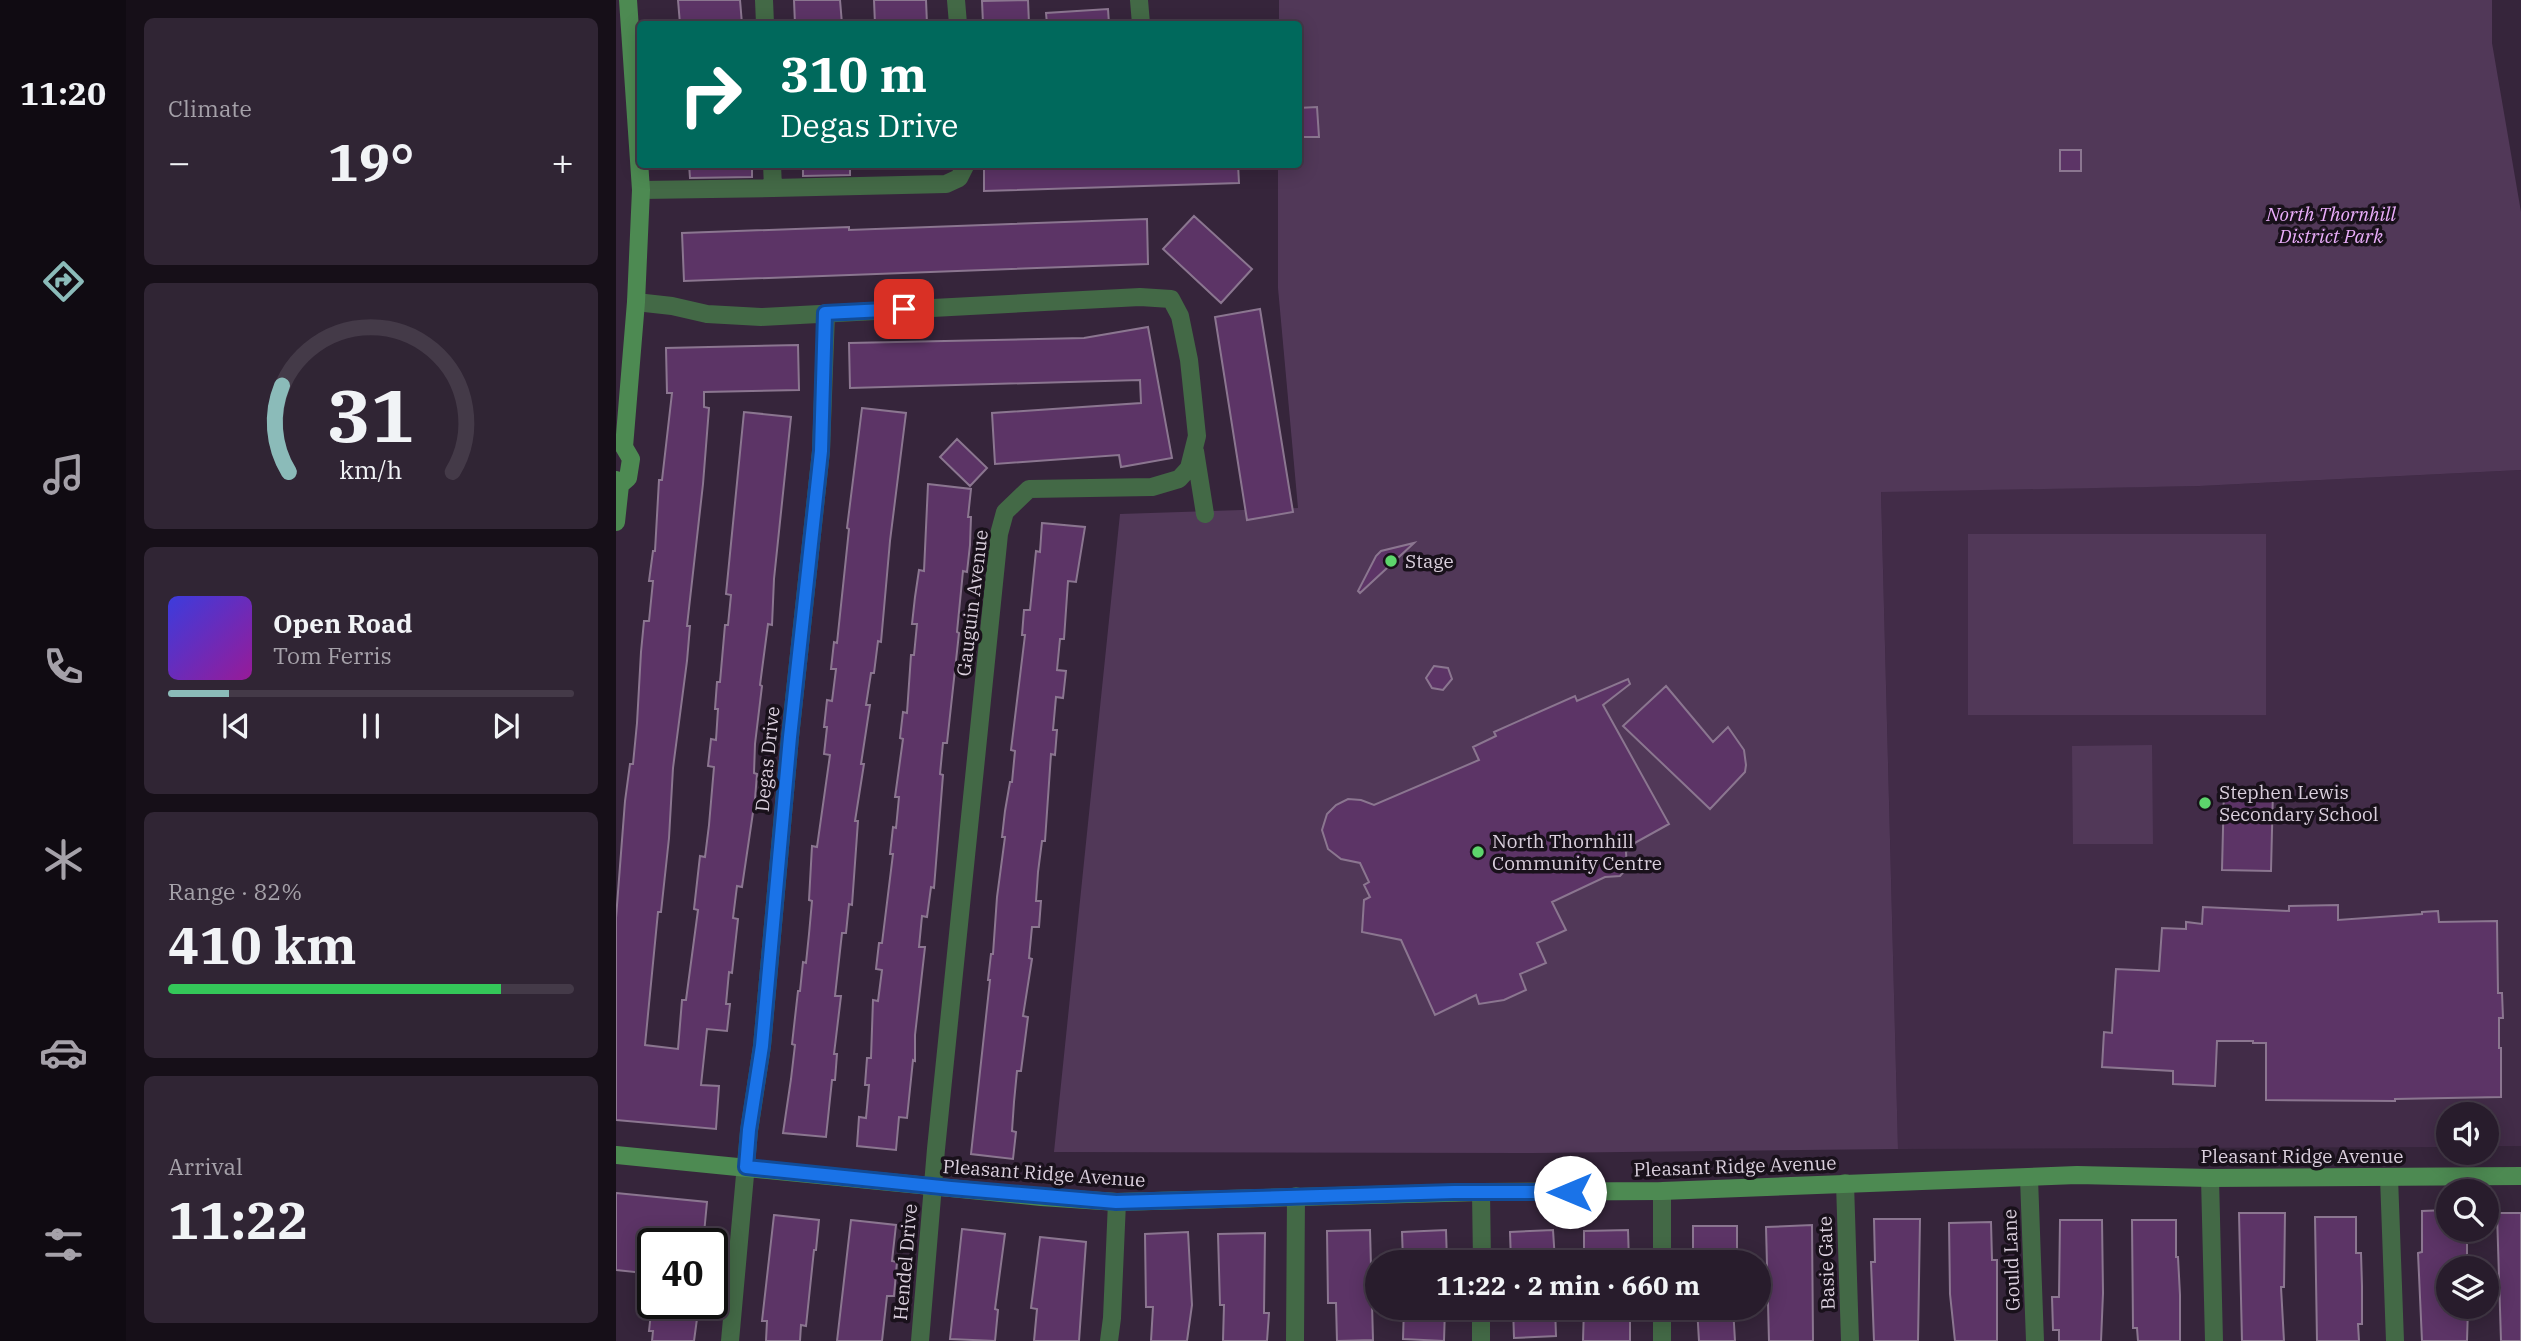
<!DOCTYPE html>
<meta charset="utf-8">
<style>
body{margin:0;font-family:"IBM Plex Serif",serif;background:#302534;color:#f1f3f6;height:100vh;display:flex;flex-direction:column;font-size:26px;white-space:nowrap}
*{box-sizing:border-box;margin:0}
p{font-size:23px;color:#a5a1a9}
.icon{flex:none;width:38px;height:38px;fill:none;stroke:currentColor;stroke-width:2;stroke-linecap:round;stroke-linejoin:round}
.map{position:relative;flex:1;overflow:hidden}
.panel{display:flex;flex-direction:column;gap:18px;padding:18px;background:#160f18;width:490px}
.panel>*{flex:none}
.banner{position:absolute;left:21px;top:21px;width:665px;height:147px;border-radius:7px;box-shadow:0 4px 18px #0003,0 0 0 2px #443a48;background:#00695c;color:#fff;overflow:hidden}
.tools{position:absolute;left:1820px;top:1102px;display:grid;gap:14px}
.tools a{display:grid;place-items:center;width:63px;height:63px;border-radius:50%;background:#281c2c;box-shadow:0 4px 18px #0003,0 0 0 2px #443a48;font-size:35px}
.speed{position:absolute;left:21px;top:1228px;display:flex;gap:14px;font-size:35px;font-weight:700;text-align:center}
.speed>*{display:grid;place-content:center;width:91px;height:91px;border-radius:50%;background:#281c2c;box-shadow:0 4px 18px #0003,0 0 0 2px #443a48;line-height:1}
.speed .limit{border:4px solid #111;border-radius:10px;background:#fff;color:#111}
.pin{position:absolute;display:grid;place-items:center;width:60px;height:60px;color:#fff;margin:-30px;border-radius:14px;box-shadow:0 4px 10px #0006}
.me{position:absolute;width:77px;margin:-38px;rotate:270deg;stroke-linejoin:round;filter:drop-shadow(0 0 5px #0008)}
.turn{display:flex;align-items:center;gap:24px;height:147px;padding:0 28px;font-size:32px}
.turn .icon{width:91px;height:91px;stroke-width:2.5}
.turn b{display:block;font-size:49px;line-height:60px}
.big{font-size:52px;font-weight:700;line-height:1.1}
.panel .tile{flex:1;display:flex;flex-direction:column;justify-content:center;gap:10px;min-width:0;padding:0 24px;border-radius:10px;background:#302534}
.panel .dial{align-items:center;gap:0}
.dial svg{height:182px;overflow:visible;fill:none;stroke:#443a48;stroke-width:7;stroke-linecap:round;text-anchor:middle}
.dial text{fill:#f1f3f6;stroke:none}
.song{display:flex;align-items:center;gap:21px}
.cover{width:84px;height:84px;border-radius:10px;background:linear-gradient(135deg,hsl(240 70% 55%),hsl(300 70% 35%))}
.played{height:7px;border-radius:4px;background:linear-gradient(90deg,#8bbbb9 15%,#443a48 15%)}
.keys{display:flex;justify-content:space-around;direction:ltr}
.heat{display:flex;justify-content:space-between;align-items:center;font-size:38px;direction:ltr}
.charge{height:10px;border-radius:5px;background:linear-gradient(90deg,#34c759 82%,#443a48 0)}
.trip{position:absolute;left:749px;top:1250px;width:406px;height:70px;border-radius:35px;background:#281c2c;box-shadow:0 4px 18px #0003,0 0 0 2px #443a48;font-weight:700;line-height:70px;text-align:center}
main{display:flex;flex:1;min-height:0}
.dock{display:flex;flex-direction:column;width:126px;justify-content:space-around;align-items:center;background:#100b12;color:#a5a1a9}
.dock .icon{width:49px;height:49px}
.dock .active{color:#8bbbb9}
.dock b{font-size:32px;color:#f1f3f6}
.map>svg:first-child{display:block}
.built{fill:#422c48}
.green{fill:#513858}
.building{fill:#5c3466;stroke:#8b7690;stroke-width:2}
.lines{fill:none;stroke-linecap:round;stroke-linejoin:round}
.street{stroke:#436946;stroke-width:18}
.secondary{stroke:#4d8a52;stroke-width:18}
.route-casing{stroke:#114b97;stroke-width:18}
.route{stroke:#1a73e8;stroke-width:12}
.poi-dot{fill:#5dd56c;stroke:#19111b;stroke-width:2.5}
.labels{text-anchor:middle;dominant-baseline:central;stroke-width:7;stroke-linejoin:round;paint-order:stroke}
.park-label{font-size:19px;font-style:italic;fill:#ebaefb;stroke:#19111b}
.poi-label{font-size:19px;fill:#dacfdd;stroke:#19111b;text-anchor:start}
.street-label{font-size:19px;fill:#dacfdd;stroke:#19111b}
</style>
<main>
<nav class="dock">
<b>11:20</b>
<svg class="icon active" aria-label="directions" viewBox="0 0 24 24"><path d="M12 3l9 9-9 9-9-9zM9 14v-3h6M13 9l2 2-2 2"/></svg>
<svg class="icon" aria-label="music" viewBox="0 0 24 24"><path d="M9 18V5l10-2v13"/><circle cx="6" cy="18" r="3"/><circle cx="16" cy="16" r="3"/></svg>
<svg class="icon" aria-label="phone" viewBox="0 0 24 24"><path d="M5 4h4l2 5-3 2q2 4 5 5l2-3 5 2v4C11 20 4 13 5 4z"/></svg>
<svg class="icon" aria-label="climate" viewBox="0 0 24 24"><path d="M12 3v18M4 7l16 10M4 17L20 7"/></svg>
<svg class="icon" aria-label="car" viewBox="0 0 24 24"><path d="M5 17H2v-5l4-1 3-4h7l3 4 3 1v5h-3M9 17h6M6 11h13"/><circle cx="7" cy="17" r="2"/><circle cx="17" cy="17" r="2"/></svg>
<svg class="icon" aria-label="filters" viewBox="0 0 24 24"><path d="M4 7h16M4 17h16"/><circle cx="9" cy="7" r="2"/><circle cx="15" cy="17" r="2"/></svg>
</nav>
<section class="panel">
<div class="tile"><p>Climate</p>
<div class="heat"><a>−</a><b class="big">19°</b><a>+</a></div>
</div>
<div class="tile dial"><svg viewBox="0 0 100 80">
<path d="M14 69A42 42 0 1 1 86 69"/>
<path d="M14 69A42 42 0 0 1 11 31" stroke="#8bbbb9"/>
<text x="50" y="56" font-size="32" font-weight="700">31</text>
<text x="50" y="72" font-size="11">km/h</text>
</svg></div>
<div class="tile">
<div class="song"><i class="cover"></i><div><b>Open Road</b><p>Tom Ferris</p></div></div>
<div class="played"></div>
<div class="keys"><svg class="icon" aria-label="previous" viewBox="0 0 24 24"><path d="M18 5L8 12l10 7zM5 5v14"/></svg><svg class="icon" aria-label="pause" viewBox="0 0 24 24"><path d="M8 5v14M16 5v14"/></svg><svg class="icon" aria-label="next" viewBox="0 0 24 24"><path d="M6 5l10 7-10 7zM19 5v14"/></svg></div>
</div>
<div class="tile"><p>Range · 82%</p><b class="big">410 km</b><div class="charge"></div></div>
<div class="tile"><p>Arrival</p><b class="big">11:22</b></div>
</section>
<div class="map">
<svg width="1905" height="1341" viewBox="0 0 1905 1341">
<rect width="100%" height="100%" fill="#36253b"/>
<path class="built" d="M1905,470V1146H1871V1115H1832V1147L1282,1149L1265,491L1584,486Z"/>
<path class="green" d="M663,0H1876V43L1905,212V470L1584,486L1265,492L1282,1149L918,1153L438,1152L504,514L682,508L662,288V165L682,164V24H663Z
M1352,534H1650V715H1352Z
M1536,745L1537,844H1457L1456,746Z"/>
<path class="building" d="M62,0H124L126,24H64Z
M178,0H224L226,24H179Z
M258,0H310L311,24H259Z
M412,0L413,24H367L366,1Z
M492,9L493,24H431L430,13Z
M701,107L703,137H683L682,108Z
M1444,150H1465V171H1444Z
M73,164H136V177L74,178Z
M187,164H234V175L187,176Z
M368,164H622L623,183L368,191Z
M578,216L636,269L605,303L547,249Z
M531,219L532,264L68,281L66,233L233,227V230Z
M644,309L677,512L631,520L599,317Z
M532,327L556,458L505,467L503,455L379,464L376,413L525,403L524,380L234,388L233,343L468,338Z
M182,345L183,390L88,392V407L93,408L87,484L71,626H74L71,661L57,768L53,838L45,912H42L29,1045L62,1049L66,1000H70L82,910L78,909L84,856L89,857L93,825L98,767L92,766L95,739L100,740L102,709H99L101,682H104L109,625H112L115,595L110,594L128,412L175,417L158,579L156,625L152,624L144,685L146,686L139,744L138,773L141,774L139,799L126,887L121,886L117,918L122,919L116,973L113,972L110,1004H114L111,1031L91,1029L85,1085L103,1086L100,1129L0,1120V918L9,801L14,764H17L21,723L25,652L28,621H33L37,581H33L37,551H39L43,480H46L56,393H51L50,348Z
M246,408L290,413L274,541L265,642L262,641L258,673H255L250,705H254L245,764H248L239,821H242L236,905L233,904L230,933H226L219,996H225L218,1054H221L219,1080H216L210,1137L167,1133L175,1079L179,1045L176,1044L182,991H184L187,962L190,963L193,934L196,901L193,900L196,846L201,847L214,755L208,754L211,727H208L211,700L216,701L220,669H215L218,642L221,643L233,529L231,528Z
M341,439L371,468L354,486L324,457Z
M312,484L355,489L352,517H355L354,545L351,572L347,571L341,632L343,633L331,743H327L324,774L327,775L318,888L315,887L311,917L306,916L303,947H309L299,1035V1061L297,1060L291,1118L283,1117L280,1150L241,1146L243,1117L250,1118L253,1085H249L251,1058H255L257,1000L262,1001L266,970L260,969L263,943H266L277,854H274L277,827L280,828L283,797H279L287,739L284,738L287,712L291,713L295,655H298L301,624H296L299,597L303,570L308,571Z
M426,523L469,527L460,582L452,581L448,639H444L441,670L450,671L447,698L440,697L437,730H441L439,755L435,754L429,841H426L422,872L420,901H425L423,927H416L413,958L416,959L407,1016L412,1017L405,1071H401L398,1102L396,1131L400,1132L397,1159L355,1154L374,980H372L375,954H377L381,897L389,837H386L389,811L394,782H396L399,751L395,750L409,635H406L408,610H414L420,551L424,552Z
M798,543L744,593L742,591L760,556L765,551Z
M818,666L832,668L836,679L827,690L816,688L810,678Z
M1012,679L1014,684L987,705L1053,824L1015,845L1016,848L1010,852L1011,868L1004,876L989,877L936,902L950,930L921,943L930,963L904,974L910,990L888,1000L863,1004L860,995L819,1015L785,940L746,932L748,900L754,897L748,885L753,882L744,863L725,859L712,849L706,830L711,814L720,805L732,799L745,800L758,805L863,760L857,747L880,736L878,732L959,696L961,701Z
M1050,686L1097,742L1112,727L1128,750L1130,765L1129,772L1094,809L1007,726Z
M1608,789L1657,790L1655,871L1606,870Z
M1722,905V920L1806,914V912L1822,911L1823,922L1881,921L1882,993H1886L1887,1018H1883V1048H1885V1097L1779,1099V1101L1650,1100V1043H1637V1041H1601L1599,1086L1557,1084V1071L1486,1067L1488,1032L1496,1033L1500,969L1543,971L1546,928L1570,929V922L1586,924L1587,907L1673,911V906Z
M0,1193L91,1202L87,1244L37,1239V1274L0,1270Z
M1832,1210V1230H1851V1269H1832V1307H1852L1851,1341H1806L1802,1253L1806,1252V1211Z
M1623,1213H1669L1668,1287H1665L1668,1341H1626Z
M1881,1213H1905V1341H1885Z
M158,1215L203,1220L200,1250H198L190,1326L185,1325L184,1341H150L151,1321H146Z
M1699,1217H1740V1253H1745L1746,1286V1324H1742L1743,1341H1701Z
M1258,1219H1304L1302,1341H1258L1255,1262H1259Z
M235,1220L280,1225L276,1261L281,1262L278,1296H271L266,1341H221Z
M1444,1220H1486L1487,1293L1485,1341H1443V1330H1437L1436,1297H1443Z
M1516,1220H1560V1257H1562L1564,1295V1341H1522L1521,1328H1517Z
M1375,1222L1376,1260H1381V1341H1339L1334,1294L1333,1223Z
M1196,1225L1197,1341H1153L1150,1227Z
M1077,1226H1121V1260H1077Z
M346,1229L389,1234L379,1309L382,1310L379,1341L334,1339Z
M754,1230L757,1340L721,1341L720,1303H712L711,1231Z
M830,1230L831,1262H787L786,1232Z
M937,1230L939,1261L895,1262L894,1232Z
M1012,1230L1013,1262H968V1231Z
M572,1232L576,1305L571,1341H535L537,1307H530L529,1234Z
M649,1233L648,1313H653L651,1341H607L608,1305H604L602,1234Z
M424,1237L470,1242L463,1341H418L421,1309L415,1308Z
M36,1304H83L78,1341H36L37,1331H33Z
M788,1307L829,1308L828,1341L787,1339Z
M897,1307H939L940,1336L898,1338Z
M968,1307L1014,1308V1341H967Z
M1081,1307H1117L1119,1341H1083Z"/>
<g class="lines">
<path class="street" d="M148,0L149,24
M340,0L342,24
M523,0L525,24
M157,188L330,184L343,178L350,164
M25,190L157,188L156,164
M20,302L56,306L91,314L145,317L524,297L555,299L564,316L573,360L581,436L573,468L563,479L536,487L413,489L389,512L383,534L320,1149L304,1341
M579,451L589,514
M1773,1177L1779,1341
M1413,1178L1419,1341
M1594,1178L1598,1341
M1229,1183L1234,1341
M1046,1191V1262
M865,1192L866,1262
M1046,1307V1341
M114,1341L133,1131L146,1046L174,737L205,451L210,313
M493,1341L496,1318L501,1202
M679,1341L680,1196
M865,1341V1307"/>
<path class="secondary" d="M0,480L4,485L0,522
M4,485L12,478L15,459L8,447L20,302L25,190L12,0
M0,1155L425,1197L501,1202L865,1192L1046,1191L1461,1175L1594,1178L1905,1176"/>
</g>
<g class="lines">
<defs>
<path id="route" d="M288,309L209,313L205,451L174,737L146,1046L133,1130L130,1167L335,1188L500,1202L838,1192H954"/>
</defs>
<use href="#route" class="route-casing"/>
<use href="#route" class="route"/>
</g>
<g class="poi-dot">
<circle cx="775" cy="561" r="7"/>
<circle cx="1589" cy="803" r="7"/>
<circle cx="862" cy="852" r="7"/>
</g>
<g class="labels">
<g class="park-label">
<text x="1715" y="214">North Thornhill<tspan x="1715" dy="22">District Park</tspan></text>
</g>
<g class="poi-label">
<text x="789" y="561">Stage</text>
<text x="1603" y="792">Stephen Lewis<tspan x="1603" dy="22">Secondary School</tspan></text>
<text x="876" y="841">North Thornhill<tspan x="876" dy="22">Community Centre</tspan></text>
</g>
<g class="street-label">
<text transform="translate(356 603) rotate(-83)">Gauguin Avenue</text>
<text transform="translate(151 759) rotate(-84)">Degas Drive</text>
<text x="1686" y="1156">Pleasant Ridge Avenue</text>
<text transform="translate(1119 1166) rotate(-2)">Pleasant Ridge Avenue</text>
<text transform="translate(428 1173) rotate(4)">Pleasant Ridge Avenue</text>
<text transform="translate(1395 1260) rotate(-92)">Gould Lane</text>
<text transform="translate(289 1262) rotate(-85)">Hendel Drive</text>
<text transform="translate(1210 1263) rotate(-92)">Basie Gate</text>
</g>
</g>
</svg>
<div class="tools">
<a><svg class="icon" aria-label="sound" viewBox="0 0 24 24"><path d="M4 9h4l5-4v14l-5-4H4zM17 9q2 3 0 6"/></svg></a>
<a><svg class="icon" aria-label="search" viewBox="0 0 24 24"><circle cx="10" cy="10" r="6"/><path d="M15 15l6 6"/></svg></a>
<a><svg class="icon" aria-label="layers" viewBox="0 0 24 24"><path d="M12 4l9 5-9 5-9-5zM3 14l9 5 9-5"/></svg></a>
</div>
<div class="speed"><div class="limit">40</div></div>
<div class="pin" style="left:288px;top:309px;background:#d93025"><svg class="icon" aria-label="arrive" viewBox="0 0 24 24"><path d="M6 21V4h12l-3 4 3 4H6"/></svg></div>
<svg class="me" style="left:954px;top:1192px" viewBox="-20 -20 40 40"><circle r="19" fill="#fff"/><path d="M0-13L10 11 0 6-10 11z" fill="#1a73e8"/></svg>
<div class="trip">11:22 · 2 min · 660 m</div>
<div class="banner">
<div class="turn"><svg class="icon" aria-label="right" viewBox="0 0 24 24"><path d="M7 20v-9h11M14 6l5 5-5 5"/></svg><div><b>310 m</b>Degas Drive</div></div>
</div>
</div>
</main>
